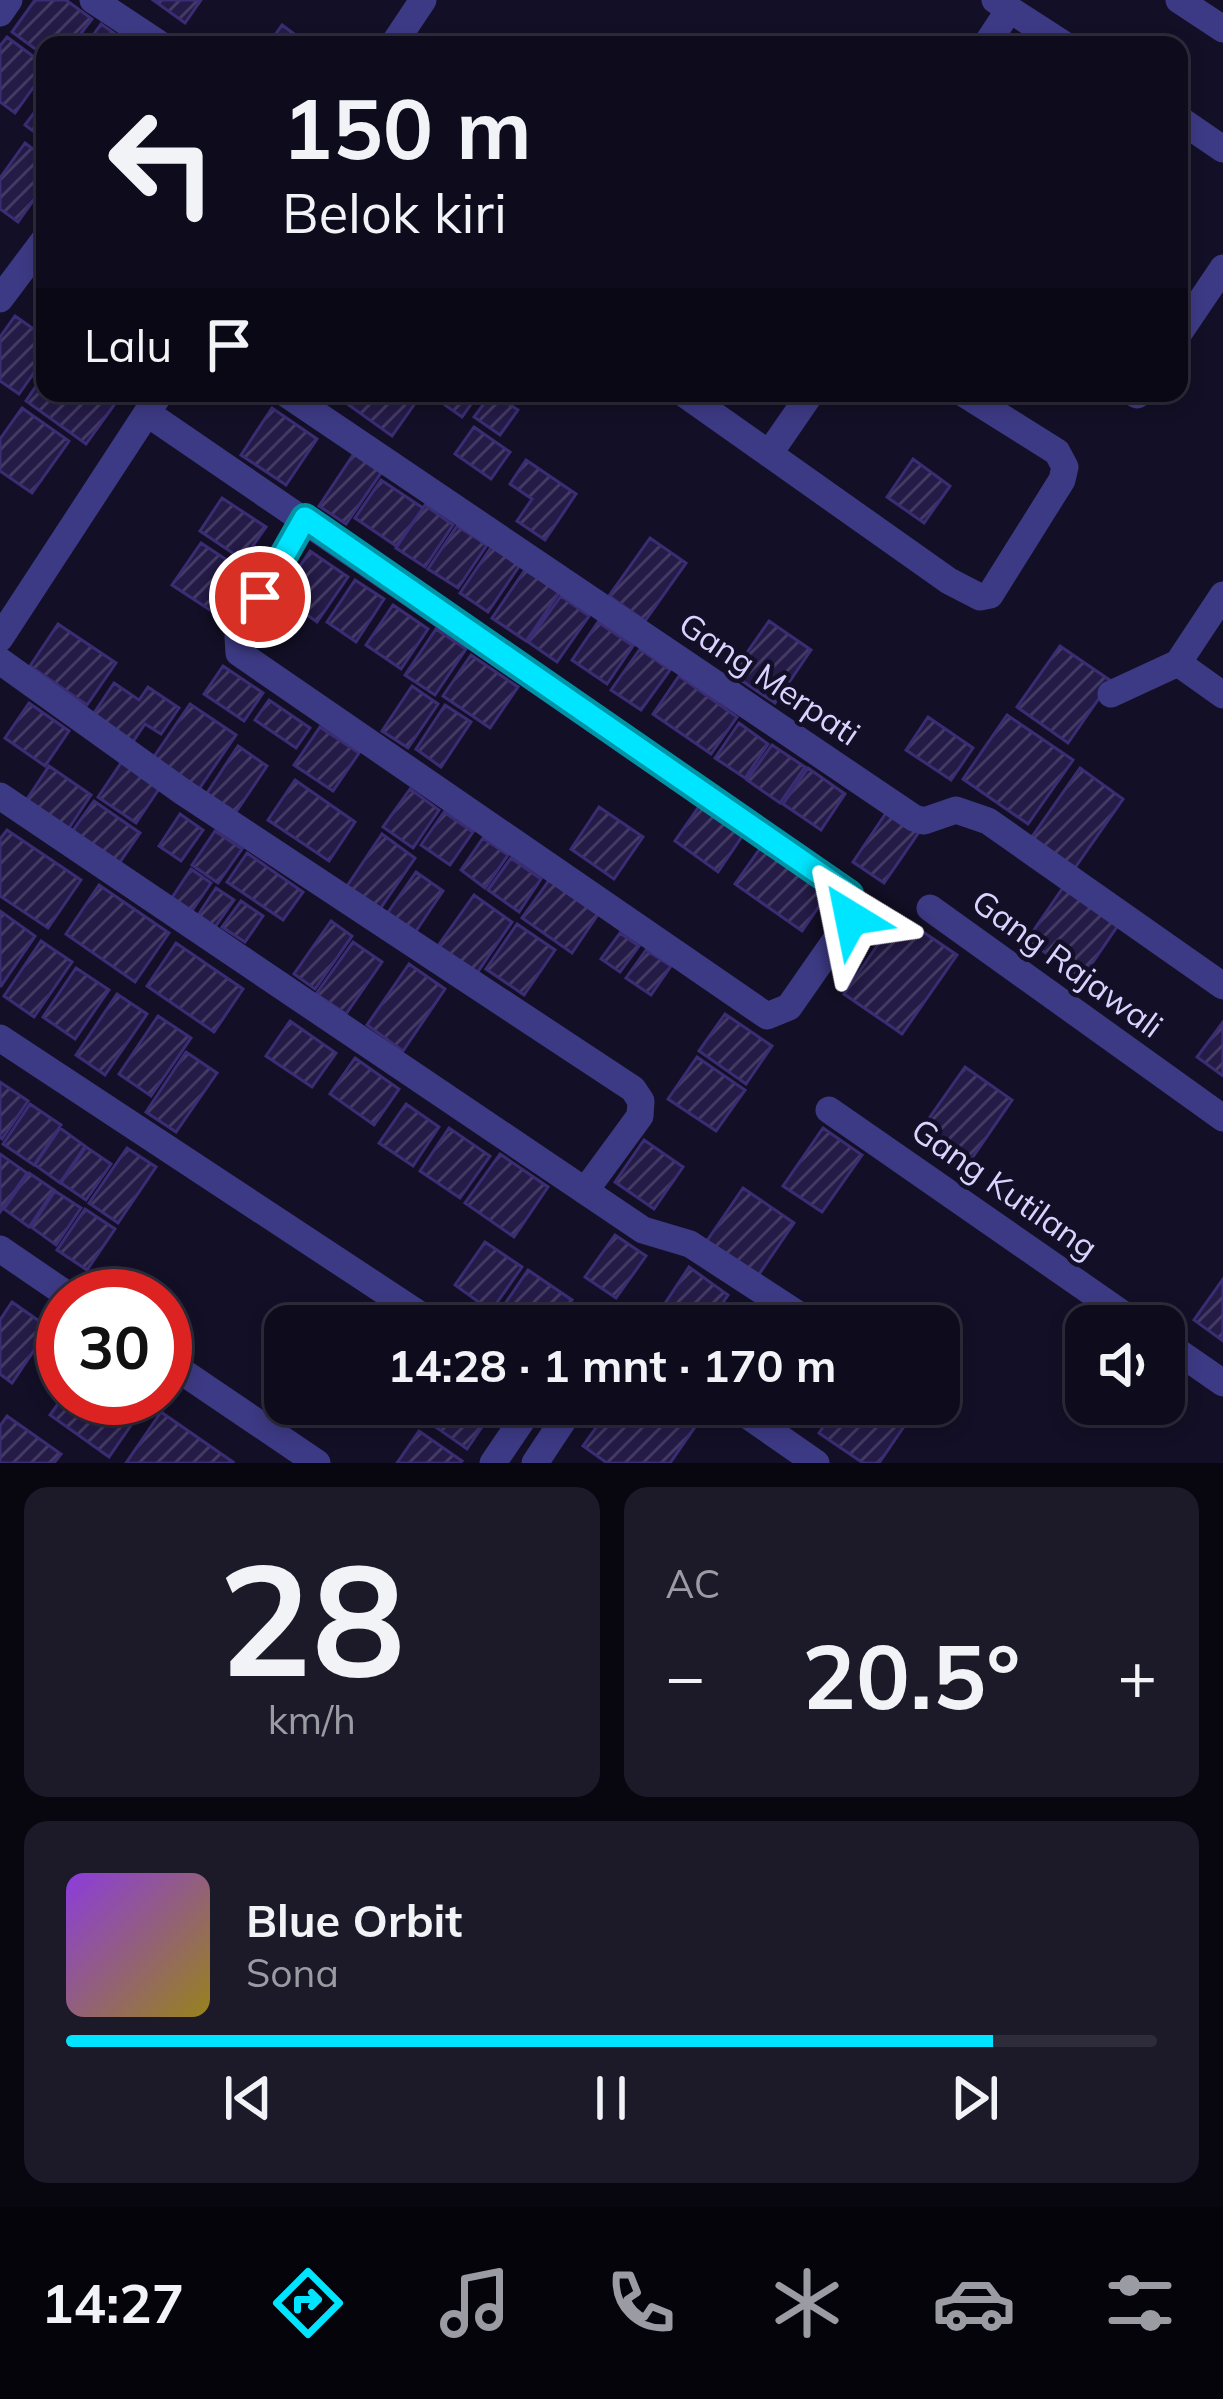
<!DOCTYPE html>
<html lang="id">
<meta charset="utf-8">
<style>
body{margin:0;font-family:Mulish,sans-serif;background:#1c1929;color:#f1f3f6;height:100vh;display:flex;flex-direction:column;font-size:45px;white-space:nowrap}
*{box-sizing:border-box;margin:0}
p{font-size:39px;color:#9b9ba3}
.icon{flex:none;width:66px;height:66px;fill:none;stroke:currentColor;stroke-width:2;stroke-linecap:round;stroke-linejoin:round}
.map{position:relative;height:1463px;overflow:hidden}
.details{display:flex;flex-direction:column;gap:24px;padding:24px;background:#08060f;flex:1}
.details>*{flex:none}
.banner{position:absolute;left:36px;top:36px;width:1152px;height:366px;border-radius:24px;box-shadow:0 6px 18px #0003,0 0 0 3px #2e2b3b;background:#0e0b1c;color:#f1f3f6;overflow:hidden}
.buttons{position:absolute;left:1065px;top:1305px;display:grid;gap:24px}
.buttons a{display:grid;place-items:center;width:120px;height:120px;border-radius:24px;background:#0e0b1c;box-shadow:0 6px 18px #0003,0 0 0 3px #2e2b3b;font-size:60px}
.speed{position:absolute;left:36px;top:1269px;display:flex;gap:24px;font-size:60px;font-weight:700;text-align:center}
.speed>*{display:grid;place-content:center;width:156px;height:156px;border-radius:50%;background:#0e0b1c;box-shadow:0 6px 18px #0003,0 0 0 3px #2e2b3b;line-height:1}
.speed .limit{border:18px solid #d22;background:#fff;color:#111}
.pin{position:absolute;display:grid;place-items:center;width:102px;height:102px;color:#fff;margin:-51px;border:6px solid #fff;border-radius:50%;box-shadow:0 3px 12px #0007}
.me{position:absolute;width:132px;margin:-66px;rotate:325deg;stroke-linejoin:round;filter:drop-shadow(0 0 9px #0008)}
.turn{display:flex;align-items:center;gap:42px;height:252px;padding:0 48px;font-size:54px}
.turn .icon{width:156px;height:156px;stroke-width:2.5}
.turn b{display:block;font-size:84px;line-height:102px}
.then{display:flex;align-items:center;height:114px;padding:0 48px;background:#0003;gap:24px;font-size:45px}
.big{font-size:90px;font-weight:700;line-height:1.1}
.details .card{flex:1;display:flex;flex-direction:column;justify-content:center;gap:18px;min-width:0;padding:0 42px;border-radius:24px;background:#1c1929}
.details .dial{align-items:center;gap:0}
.dial b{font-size:156px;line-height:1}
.song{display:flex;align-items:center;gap:36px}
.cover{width:144px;height:144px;border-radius:18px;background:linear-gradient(135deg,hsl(270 70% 55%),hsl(50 70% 35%))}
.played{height:12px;border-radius:6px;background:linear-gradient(90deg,#00e5ff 85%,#2e2b3b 85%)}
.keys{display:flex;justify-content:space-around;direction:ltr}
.heat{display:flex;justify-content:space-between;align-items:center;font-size:66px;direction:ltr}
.details .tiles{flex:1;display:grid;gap:24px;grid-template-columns:1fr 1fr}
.card:last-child{grid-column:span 2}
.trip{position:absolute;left:264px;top:1305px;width:696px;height:120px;border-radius:24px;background:#0e0b1c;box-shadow:0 6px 18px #0003,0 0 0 3px #2e2b3b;font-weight:700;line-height:120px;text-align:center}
.menu{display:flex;height:192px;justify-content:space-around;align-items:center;background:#06040b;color:#9b9ba3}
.menu .icon{width:84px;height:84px}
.menu .selected{color:#00e5ff}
.menu b{font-size:54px;color:#f1f3f6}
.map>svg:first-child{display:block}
.building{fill:url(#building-hatch);stroke:#3b2d73;stroke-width:3}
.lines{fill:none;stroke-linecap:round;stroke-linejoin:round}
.minor{stroke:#3d3a85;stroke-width:27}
.route-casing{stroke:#0095a6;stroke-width:30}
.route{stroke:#00e5ff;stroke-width:21}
.labels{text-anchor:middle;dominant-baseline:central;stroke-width:9;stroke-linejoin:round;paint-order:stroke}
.street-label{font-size:33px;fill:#d9d4ff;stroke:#130f26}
</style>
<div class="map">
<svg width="1223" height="1463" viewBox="0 0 1223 1463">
<defs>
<pattern id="building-hatch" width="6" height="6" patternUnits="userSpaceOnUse" patternTransform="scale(3)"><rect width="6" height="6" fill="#241b47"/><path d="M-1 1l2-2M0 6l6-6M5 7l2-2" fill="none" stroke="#433b63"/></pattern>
</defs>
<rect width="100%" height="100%" fill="#130f26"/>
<path class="building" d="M35,0H66L92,19L72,45H45V56L12,32Z
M153,0H201L185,23Z
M101,24L131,45H86Z
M282,25L309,45H268Z
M7,37L45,65V71L15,113L0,102V46Z
M45,98V140L25,125Z
M25,143L45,158V184L18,222L0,209V178Z
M15,316L45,337V357L19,394L0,381V337Z
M45,373V393L122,394L86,444L26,401Z
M332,393H419L421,395L392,436Z
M428,393H479L462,417Z
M492,393L518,410L500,435L474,417Z
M22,408L69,441L32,493L0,471V439Z
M272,408L317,439L286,485L241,455Z
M474,427L510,452L491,479L455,454Z
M355,452L383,470L346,524L319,506Z
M913,459L950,486L924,523L887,497Z
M526,460L576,494L545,540L517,521L532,499L510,484Z
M381,480L423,508L396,546L355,518Z
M222,498L266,527L243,560L200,531Z
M425,505L453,525L425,567L396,548Z
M457,526L487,545L458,588L428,569Z
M650,538L686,563L645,621L609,596Z
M201,543L242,570L213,612L172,585Z
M492,546L520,565L488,612L460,593Z
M310,551L348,577L317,622L280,596Z
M529,564L563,587L526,641L492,618Z
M355,580L384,599L356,642L327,622Z
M561,596L589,616L557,662L528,642Z
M393,605L428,629L401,669L366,645Z
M769,621L811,650L775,703L732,674Z
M598,622L633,646L607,684L572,660Z
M58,624L116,663L87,705L30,666Z
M436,629L466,649L435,695L405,675Z
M1060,646L1111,681L1068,743L1017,707Z
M640,649L670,670L641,710L611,690Z
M471,655L518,687L490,728L443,696Z
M223,666L263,693L244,721L204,694Z
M679,676L737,717L711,754L653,714Z
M114,683L139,700L148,687L179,708L161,734L145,724L128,749L88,722Z
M412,686L438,704L408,748L382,731Z
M269,700L310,728L296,748L255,720Z
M29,703L69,731L45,766L5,738Z
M190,704L236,735L199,789L153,758Z
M445,705L471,722L441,767L416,749Z
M1007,715L1073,760L1028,824L963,779Z
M928,717L973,748L951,780L906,750Z
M739,723L768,744L745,778L715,758Z
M320,727L359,753L333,791L294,765Z
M772,745L805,767L780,803L747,780Z
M238,746L267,766L232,818L203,799Z
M123,760L161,786L136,823L98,797Z
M49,766L91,795L65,834L23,805Z
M808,768L845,794L821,830L783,804Z
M1080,768L1123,799L1072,872L1029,841Z
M295,780L355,822L329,861L268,820Z
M410,789L439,810L413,848L383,827Z
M94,801L140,833L118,865L71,833Z
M700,805L743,835L718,872L675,841Z
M599,807L643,837L614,879L571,849Z
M888,810L919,832L884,883L853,862Z
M444,812L473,832L450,865L421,845Z
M180,814L203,830L181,861L159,846Z
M7,830L81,880L48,928L0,896V839Z
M215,831L242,849L218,883L192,865Z
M382,834L415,858L380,909L347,886Z
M483,838L508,855L485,888L461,870Z
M764,843L830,890L802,931L735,884Z
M247,853L303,892L283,920L227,882Z
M511,858L541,879L519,912L488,890Z
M191,869L211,883L189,915L169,902Z
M416,872L443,891L412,937L384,918Z
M550,879L599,913L572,953L522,918Z
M99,885L169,933L135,982L66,934Z
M1064,886L1119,924L1082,978L1027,940Z
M216,888L234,900L215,927L198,915Z
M474,895L512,922L477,973L438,946Z
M241,901L263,916L245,942L222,927Z
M0,911L35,936L1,986H0Z
M898,915L957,955L902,1034L844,994Z
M331,921L352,936L315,989L294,974Z
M517,924L555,950L524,995L486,969Z
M620,933L639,946L620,972L601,959Z
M41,941L72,962L34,1017L4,996Z
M353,942L382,962L346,1014L316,994Z
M176,943L243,989L214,1032L147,986Z
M646,950L671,966L651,995L626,978Z
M409,964L445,989L403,1051L367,1025Z
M76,968L109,990L75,1039L43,1017Z
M117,994L147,1014L105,1075L76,1055Z
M725,1014L772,1046L746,1084L699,1051Z
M158,1016L191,1038L151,1096L119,1074Z
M290,1021L336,1053L312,1087L266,1056Z
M1223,1022V1076L1197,1057Z
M186,1052L217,1073L176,1132L146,1112Z
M697,1057L745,1090L716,1131L668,1099Z
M355,1058L399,1089L374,1125L330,1094Z
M965,1067L1012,1100L966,1167L918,1134Z
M0,1082L28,1101L2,1139L0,1137Z
M30,1104L61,1125L34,1165L3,1144Z
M406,1104L439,1127L413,1166L379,1143Z
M60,1128L85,1146L60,1183L35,1165Z
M449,1128L490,1156L460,1198L420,1171Z
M823,1128L862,1155L822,1212L783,1186Z
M644,1140L683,1167L654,1209L615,1182Z
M86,1147L111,1164L86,1200L61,1183Z
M127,1148L156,1167L118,1223L89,1203Z
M0,1154L27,1173L0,1212Z
M500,1154L548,1187L514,1237L465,1203Z
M29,1173L54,1190L29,1227L4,1209Z
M743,1188L794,1223L753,1283L702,1248Z
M55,1191L81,1208L56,1245L31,1227Z
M85,1209L115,1229L87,1270L57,1250Z
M615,1235L646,1256L616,1298L585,1277Z
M485,1242L522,1267L491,1311L455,1285Z
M689,1267L728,1295L707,1326H650Z
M528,1270L572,1300L554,1326H515L498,1314Z
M1223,1279V1341L1194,1320Z
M12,1302L49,1328L12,1383L0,1374V1320Z
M730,1306L759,1326H716Z
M63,1397V1398H150L109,1457L50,1415Z
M439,1404H475L490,1415L467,1449L427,1421Z
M613,1404H669L697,1424L670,1463H607L583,1446Z
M839,1404H916L918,1406L879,1463H863L819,1433Z
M161,1412L233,1462L232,1463H126Z
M7,1416L61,1454L54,1463H0V1426Z
M419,1431L462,1461L460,1463H397Z"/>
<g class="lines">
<path class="minor" d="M93,0L161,45
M995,0L1065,45
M1179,0L1223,29
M0,13L9,0
M393,45L423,0
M986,45L1009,10
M1179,119L1223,149
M0,299L45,239
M1179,333L1223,268
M285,393L914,818L924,821L956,810L988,821L1223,986
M683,393L949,581L980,597L990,595L1062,480L1065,467L1057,452L963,393
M1137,395L1138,393
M147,413L849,894L851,918L789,1007L767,1016L239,653L238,637L305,518
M769,454L811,393
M0,638L160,393
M0,661L183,792L633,1089L641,1101L640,1116L585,1191
M1178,663L1223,695
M1111,694L1178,663L1223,595
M0,796L643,1230L690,1244L816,1326
M930,908L1223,1118
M0,1038L437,1326
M829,1110L1140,1326
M0,1249L69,1296
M1164,1342L1223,1383
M165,1360L317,1463
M731,1404L816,1463
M770,1431L789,1404
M493,1463L533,1404
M535,1463L574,1404"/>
</g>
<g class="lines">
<defs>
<path id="route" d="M260,597L305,518L849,894L851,918"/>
</defs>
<use href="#route" class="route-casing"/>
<use href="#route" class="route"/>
</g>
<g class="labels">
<g class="street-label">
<text transform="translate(770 678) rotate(34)">Gang Merpati</text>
<text transform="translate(1068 963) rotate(36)">Gang Rajawali</text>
<text transform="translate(1005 1188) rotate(35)">Gang Kutilang</text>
</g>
</g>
</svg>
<div class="buttons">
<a><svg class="icon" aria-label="sound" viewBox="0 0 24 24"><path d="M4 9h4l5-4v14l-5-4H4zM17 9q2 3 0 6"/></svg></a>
</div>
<div class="speed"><div class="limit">30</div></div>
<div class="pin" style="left:260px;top:597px;background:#d93025"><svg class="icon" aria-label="arrive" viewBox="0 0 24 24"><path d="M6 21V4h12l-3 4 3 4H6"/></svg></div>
<svg class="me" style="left:851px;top:918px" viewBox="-20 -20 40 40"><path d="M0-17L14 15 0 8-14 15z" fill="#00e5ff" stroke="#fff" stroke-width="4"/></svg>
<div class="trip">14:28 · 1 mnt · 170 m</div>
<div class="banner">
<div class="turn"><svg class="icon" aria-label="left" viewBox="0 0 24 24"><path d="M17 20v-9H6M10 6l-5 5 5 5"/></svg><div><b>150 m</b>Belok kiri</div></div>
<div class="then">Lalu<svg class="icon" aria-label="arrive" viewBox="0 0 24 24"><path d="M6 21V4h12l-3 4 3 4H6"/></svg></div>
</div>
</div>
<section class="details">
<div class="tiles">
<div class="card dial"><b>28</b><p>km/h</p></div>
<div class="card"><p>AC</p>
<div class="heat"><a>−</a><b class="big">20.5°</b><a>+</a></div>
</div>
<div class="card">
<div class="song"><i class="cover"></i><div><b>Blue Orbit</b><p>Sona</p></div></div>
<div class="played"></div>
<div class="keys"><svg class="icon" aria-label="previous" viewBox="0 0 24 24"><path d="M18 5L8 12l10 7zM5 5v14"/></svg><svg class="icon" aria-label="pause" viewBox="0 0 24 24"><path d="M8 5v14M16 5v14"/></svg><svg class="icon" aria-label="next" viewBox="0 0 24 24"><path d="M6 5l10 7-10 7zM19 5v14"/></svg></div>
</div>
</div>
</section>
<nav class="menu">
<b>14:27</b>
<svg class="icon selected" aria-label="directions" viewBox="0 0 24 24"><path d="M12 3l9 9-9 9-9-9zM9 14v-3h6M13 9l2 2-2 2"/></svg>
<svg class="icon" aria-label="music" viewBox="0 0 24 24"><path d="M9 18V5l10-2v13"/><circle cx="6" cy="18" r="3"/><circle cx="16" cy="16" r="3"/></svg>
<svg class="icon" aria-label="phone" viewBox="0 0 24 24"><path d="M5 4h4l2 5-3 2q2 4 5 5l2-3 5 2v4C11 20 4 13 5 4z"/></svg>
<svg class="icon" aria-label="climate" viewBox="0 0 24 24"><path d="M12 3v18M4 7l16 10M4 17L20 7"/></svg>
<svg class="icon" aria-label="car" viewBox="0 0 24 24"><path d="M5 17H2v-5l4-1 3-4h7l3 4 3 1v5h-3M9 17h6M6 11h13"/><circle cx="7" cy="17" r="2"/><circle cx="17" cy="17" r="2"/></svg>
<svg class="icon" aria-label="filters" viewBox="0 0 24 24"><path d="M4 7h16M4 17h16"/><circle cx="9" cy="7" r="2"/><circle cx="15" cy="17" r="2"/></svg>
</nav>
